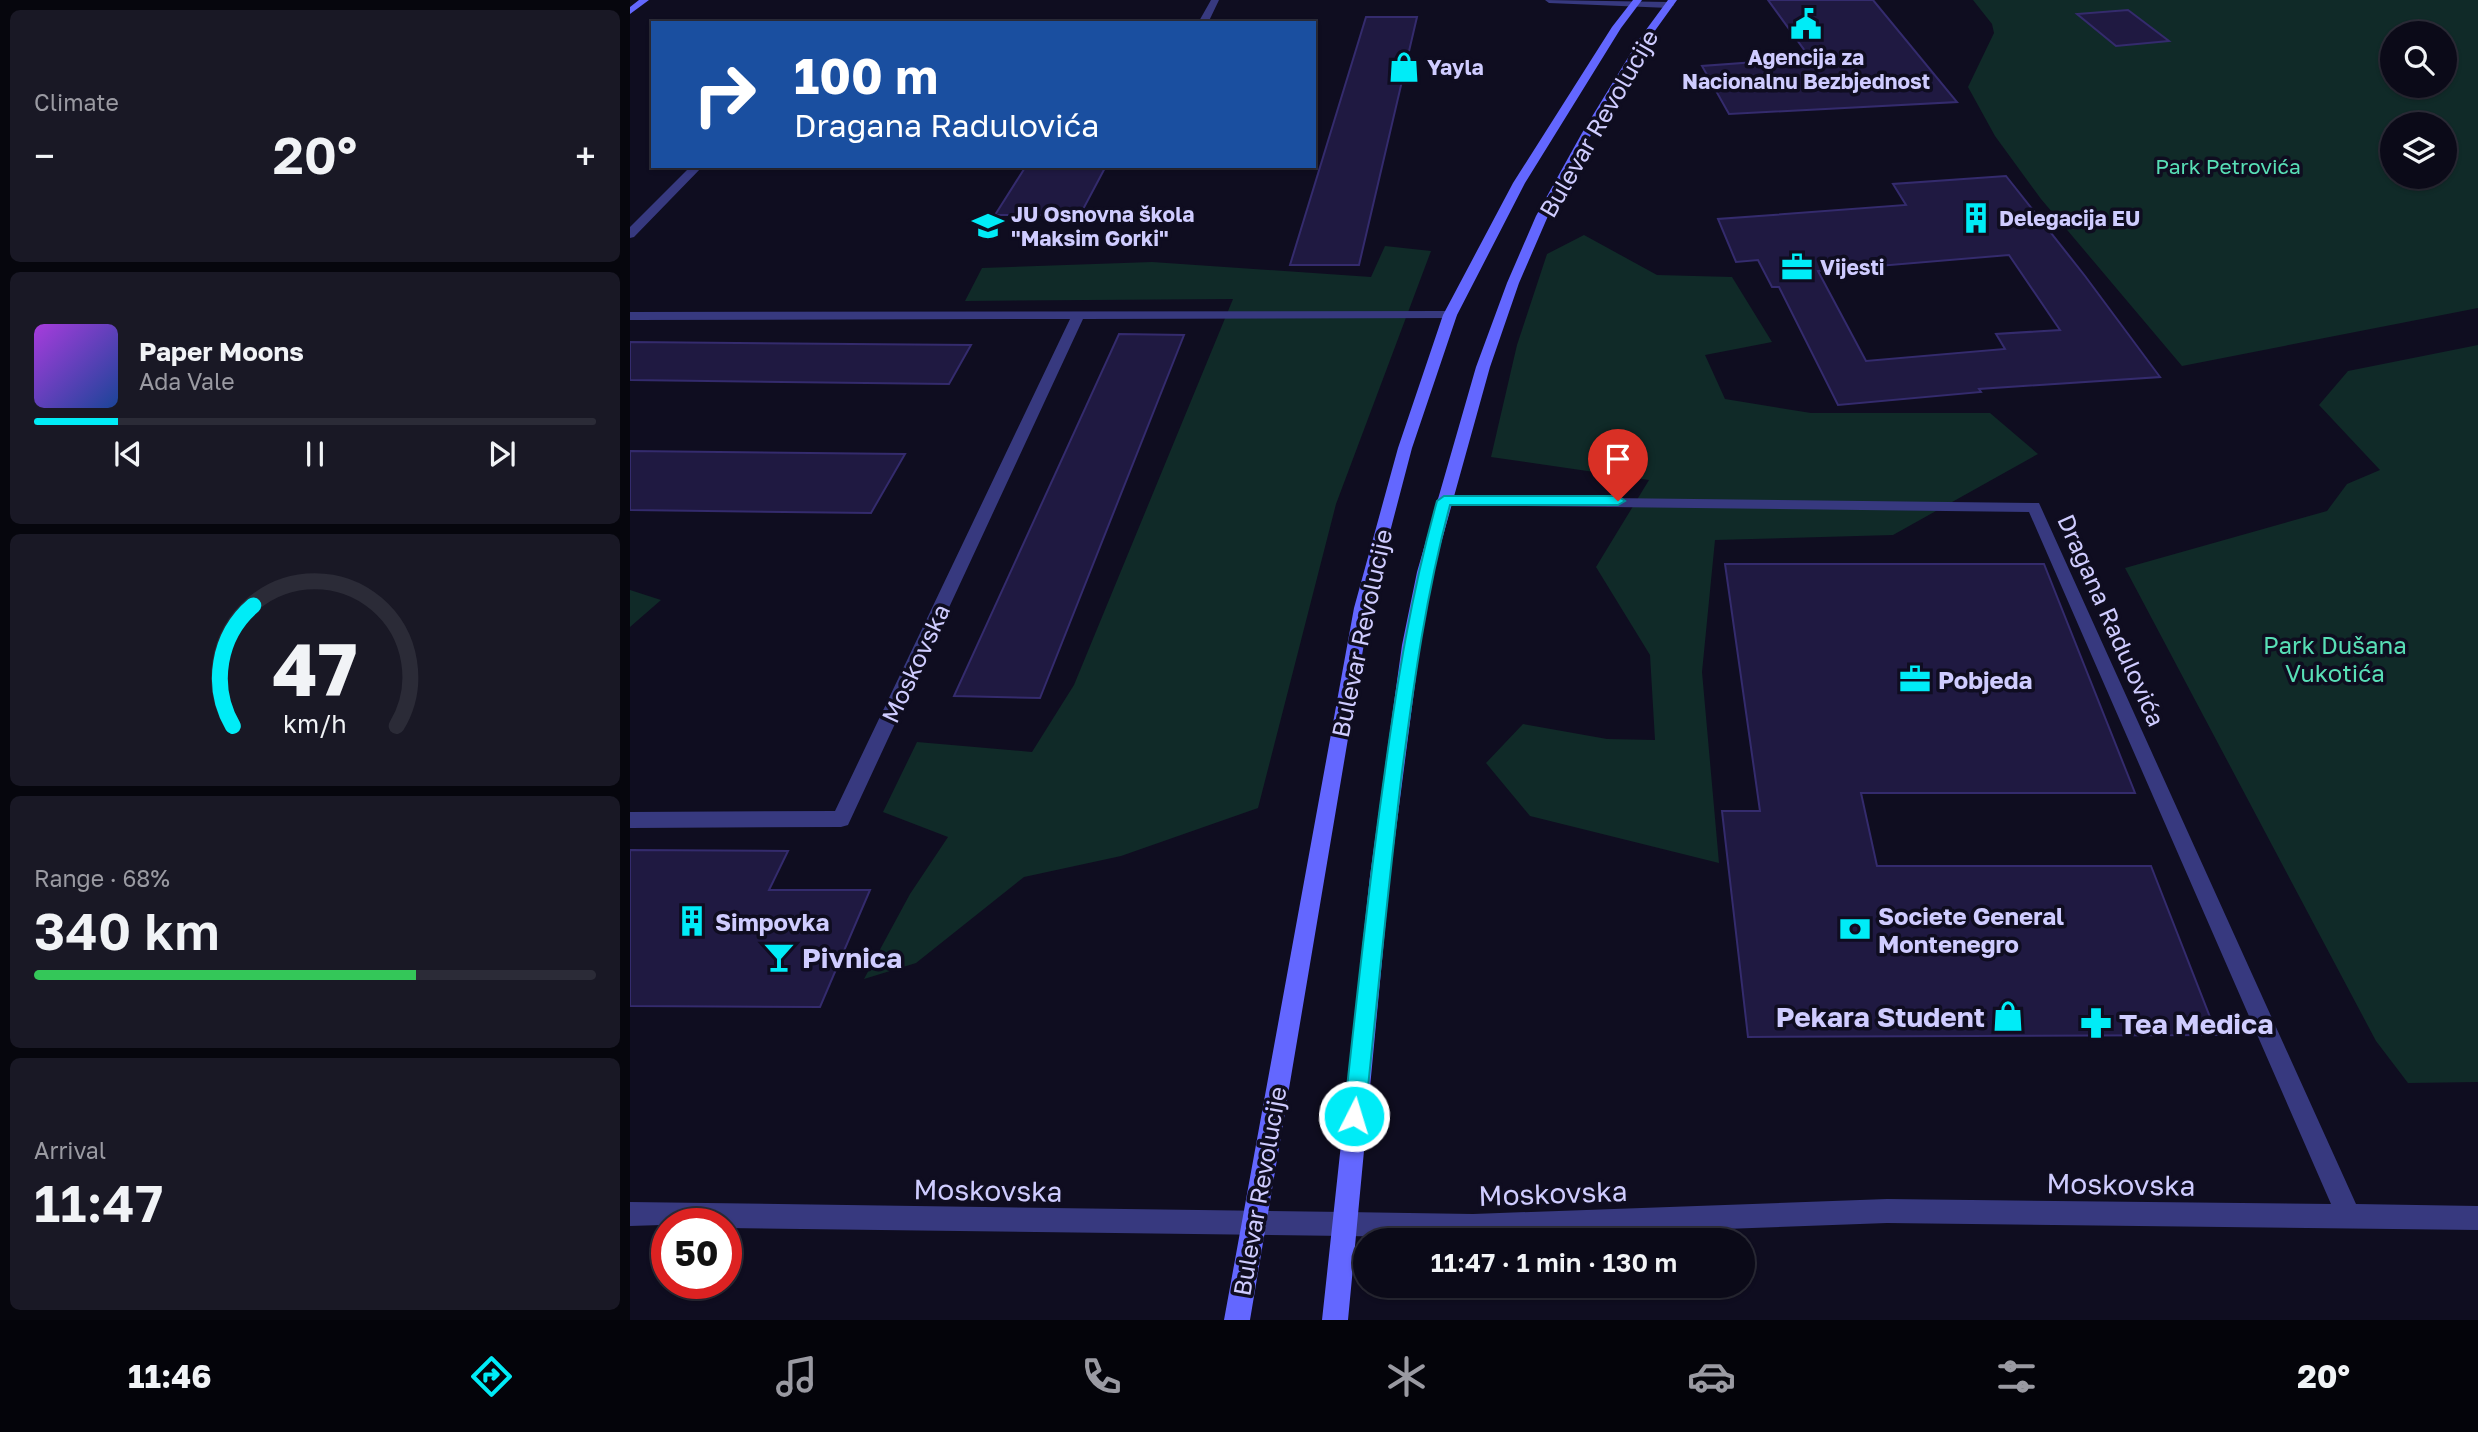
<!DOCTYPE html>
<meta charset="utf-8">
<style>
body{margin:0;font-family:"Golos Text",sans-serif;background:#191825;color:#f1f3f6;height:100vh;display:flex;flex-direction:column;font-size:26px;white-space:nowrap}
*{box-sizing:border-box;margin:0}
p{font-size:23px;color:#9a9aa2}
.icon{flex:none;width:38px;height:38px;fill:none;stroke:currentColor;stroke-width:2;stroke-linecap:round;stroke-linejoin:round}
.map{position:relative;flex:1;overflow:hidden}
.panel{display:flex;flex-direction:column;gap:10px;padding:10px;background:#06060d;width:630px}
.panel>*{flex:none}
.guide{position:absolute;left:21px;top:21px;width:665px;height:147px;border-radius:0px;box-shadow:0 2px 5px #0004,0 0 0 2px #2b2b37;background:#1a4fa0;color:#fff;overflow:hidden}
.fabs{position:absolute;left:1750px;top:21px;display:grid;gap:14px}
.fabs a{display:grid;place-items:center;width:77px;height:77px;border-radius:50%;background:#0b0a18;box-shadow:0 2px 5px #0004,0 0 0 2px #2b2b37;font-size:35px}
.speed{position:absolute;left:21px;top:1208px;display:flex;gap:14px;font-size:35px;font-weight:700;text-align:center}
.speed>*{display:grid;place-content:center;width:91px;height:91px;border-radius:50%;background:#0b0a18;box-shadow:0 2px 5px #0004,0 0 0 2px #2b2b37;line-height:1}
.speed .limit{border:10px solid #d22;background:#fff;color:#111}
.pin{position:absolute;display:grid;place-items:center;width:60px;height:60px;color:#fff;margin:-72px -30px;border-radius:50% 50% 50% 0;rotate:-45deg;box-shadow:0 0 7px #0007}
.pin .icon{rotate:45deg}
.me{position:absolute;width:77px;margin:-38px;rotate:5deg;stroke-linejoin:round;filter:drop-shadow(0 0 5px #0008)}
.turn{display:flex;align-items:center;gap:24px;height:147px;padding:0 28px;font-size:32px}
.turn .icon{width:91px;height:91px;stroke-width:2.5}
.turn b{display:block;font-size:49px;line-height:60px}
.big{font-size:52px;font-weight:600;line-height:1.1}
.panel .widget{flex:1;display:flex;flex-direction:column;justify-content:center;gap:10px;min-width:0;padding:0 24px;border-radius:10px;background:#191825}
.panel .dial{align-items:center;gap:0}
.dial svg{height:182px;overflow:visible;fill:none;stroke:#2b2b37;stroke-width:7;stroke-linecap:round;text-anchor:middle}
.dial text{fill:#f1f3f6;stroke:none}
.song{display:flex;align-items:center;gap:21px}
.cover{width:84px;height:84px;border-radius:10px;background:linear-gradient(135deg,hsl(280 70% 55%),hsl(220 70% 35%))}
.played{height:7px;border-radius:4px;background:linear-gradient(90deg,#00ecf7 15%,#2b2b37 15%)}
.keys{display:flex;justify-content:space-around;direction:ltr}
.heat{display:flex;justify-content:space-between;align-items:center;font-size:38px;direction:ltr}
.charge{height:10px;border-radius:5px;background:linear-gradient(90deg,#34c759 68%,#2b2b37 0)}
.trip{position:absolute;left:723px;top:1228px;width:402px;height:70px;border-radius:35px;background:#0b0a18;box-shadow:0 2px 5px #0004,0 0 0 2px #2b2b37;font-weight:600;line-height:70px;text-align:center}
.dock{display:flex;height:112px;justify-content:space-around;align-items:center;background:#04040a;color:#9a9aa2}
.dock .icon{width:49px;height:49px}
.dock .on{color:#00ecf7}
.dock b{font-size:32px;color:#f1f3f6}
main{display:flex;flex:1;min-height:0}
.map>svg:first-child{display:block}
.green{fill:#102a28;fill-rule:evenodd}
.building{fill:#1f1941;stroke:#342b6d;stroke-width:2;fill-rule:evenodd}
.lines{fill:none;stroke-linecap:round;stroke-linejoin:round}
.minor{fill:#37397f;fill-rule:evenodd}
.tertiary{fill:#37397f;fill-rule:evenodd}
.secondary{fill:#6367ff;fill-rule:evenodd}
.route{fill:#00ecf7;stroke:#0099a1;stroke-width:2}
.labels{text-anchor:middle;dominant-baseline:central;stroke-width:7;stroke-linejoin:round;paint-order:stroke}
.far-poi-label{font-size:21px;font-weight:bold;fill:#cfccff;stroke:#0f0d20;text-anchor:start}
.far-park-label{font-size:21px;fill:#58dfb6;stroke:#0f0d20}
.street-label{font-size:24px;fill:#cfccff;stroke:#0f0d20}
.park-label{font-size:24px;fill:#58dfb6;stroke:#0f0d20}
.poi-label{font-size:24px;font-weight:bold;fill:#cfccff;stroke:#0f0d20;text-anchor:start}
.near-poi-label{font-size:28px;font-weight:bold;fill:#cfccff;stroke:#0f0d20;text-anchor:start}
.near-street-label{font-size:28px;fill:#cfccff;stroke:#0f0d20}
</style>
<main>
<section class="panel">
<div class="widget"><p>Climate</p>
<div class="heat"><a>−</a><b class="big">20°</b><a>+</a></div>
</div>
<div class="widget">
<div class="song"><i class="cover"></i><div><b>Paper Moons</b><p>Ada Vale</p></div></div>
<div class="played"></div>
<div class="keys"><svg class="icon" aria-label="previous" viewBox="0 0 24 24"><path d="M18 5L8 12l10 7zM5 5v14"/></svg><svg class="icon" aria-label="pause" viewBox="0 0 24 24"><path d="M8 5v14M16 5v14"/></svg><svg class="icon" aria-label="next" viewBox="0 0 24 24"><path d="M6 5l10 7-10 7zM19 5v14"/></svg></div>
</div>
<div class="widget dial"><svg viewBox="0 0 100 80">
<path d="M14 69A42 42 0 1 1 86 69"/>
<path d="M14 69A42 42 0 0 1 23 16" stroke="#00ecf7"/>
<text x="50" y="56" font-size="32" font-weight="700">47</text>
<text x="50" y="72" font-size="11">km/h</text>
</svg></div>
<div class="widget"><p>Range · 68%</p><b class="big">340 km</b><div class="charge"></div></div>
<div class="widget"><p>Arrival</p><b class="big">11:47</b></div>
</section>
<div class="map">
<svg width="1848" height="1320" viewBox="0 0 1848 1320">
<rect width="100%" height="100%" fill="#0f0d20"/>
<path class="green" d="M1343,0H1848V308L1552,366L1411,199L1365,136L1338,87L1364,33L1362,24ZM1762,33H1815V86H1762ZM1762,124H1815V177H1762Z
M954,235L1027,275L1102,277L1142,342L1075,355L1095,399L1181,413H1360L1408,454L1263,535L1085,540L1072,672L1089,863L900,816L856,763L893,724L977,739L1025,740L1020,655L966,567L1019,480L861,457L887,345L917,254Z
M755,246L801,251L706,504L628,808L491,856L394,877L286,963L234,979L280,894L318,837L253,812L287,742L402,752L444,685L603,299L335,301L352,268L522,262L741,277Z
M1848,345V1082L1778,1083L1746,1041L1495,568L1697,511L1717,484L1750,470L1689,405L1718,371Z
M0,590L31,600L0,627Z"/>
<path class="building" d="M1138,0H1243L1327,102L1099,114L1072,66L1180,58Z
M1498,10L1539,41L1486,46L1447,14Z
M736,17H787L729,265H660Z
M396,166H476L450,215H365Z
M1376,176L1455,276L1530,377L1349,389L1351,392L1208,405L1149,287H1142L1128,260L1106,262L1088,219L1276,205L1263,184ZM1379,255L1430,330L1366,334L1375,349L1236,361L1188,271Z
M489,334L554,335L410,698L324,696Z
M0,342L341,345L319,384L0,380Z
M0,451L275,454L241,513L0,510Z
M1095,564H1414L1505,793H1231L1247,866H1521L1587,1035L1118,1037L1092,811H1130Z
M0,850L158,851L139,890H240L190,1007L0,1006Z"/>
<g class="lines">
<path class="minor" d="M581,0H589L578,23H568Z
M61,166H73L4,237L0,238V227Z
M820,311L827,315L825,318L453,319L218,825L211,827L0,828V812L205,811L440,319L0,320V312Z
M814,496L1409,503L1726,1204L1848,1206V1230L1257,1223L843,1238L715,1236L706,1233L703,1224L706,1215L715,1212L843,1214L1257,1199L1701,1204L1399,512L809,505L806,501L809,497Z"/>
<path class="tertiary" d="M915,0L1039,2L1044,5L1039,8L919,3Z
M0,1202L715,1212L724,1215L727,1224L724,1233L715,1236L96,1228V1223L0,1226Z"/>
<path class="secondary" d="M9,0H19L0,14V7Z
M1003,0H1012L991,28L895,183L827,315L782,448L740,608L620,1320H594L724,608L768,448L813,315L883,183L982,27Z
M1038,0H1047L1019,39L962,133L918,216L889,283L860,367L803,572L790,645L760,876L718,1320H692L740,876L772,645L787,572L846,367L877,283L906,216L952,133L1010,38Z"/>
</g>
<path class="route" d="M814,496H988L995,501L988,505H820C796,594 784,682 772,772C758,887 747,1002 735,1116L732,1124L724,1127L717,1124L714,1116C726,1003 738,890 754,778C767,682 781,594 807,501Z"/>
<defs>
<symbol id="civic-bare" viewBox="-9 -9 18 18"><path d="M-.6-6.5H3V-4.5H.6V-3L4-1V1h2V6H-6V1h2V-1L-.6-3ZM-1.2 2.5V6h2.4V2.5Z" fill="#00ecf7" stroke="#0f0d20" stroke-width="2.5" paint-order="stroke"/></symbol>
<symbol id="shop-bare" viewBox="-9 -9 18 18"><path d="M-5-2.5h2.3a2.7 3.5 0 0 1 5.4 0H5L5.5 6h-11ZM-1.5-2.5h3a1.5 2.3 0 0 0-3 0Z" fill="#00ecf7" stroke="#0f0d20" stroke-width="2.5" paint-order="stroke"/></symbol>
<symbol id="building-bare" viewBox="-9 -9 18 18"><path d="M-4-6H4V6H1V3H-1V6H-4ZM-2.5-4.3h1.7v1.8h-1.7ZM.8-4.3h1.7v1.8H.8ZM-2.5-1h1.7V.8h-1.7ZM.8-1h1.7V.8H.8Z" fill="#00ecf7" stroke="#0f0d20" stroke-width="2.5" paint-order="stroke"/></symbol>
<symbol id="school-bare" viewBox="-9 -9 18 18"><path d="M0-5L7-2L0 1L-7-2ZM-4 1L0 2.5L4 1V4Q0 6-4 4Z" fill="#00ecf7" stroke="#0f0d20" stroke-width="2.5" paint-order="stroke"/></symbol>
<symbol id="office-bare" viewBox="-9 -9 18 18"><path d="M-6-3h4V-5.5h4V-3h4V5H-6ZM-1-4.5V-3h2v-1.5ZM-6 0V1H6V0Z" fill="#00ecf7" stroke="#0f0d20" stroke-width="2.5" paint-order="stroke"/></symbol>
<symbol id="bank-bare" viewBox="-9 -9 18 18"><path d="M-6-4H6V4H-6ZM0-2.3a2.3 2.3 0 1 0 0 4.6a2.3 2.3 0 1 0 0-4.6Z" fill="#00ecf7" stroke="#0f0d20" stroke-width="2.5" paint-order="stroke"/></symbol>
<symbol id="bar-bare" viewBox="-9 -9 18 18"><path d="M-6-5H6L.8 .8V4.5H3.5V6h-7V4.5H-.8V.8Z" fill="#00ecf7" stroke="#0f0d20" stroke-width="2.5" paint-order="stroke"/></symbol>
<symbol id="pharmacy-bare" viewBox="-9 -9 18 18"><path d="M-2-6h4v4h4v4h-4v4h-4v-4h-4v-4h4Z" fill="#00ecf7" stroke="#0f0d20" stroke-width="2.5" paint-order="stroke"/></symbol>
</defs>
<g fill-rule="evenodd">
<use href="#civic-bare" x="1154" y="2" width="44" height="44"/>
<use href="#shop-bare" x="752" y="45" width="44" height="44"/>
<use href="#building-bare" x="1324" y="196" width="44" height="44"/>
<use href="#school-bare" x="336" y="204" width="44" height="44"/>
<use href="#office-bare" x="1145" y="245" width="44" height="44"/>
<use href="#office-bare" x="1263" y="657" width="44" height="44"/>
<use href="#building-bare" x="40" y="899" width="44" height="44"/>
<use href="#bank-bare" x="1203" y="907" width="44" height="44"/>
<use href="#bar-bare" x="127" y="935" width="44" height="44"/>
<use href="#shop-bare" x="1356" y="994" width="44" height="44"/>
<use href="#pharmacy-bare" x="1444" y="1001" width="44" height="44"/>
</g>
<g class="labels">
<g class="far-poi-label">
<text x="1176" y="57" text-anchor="middle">Agencija za<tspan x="1176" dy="24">Nacionalnu Bezbjednost</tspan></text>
<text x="797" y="67">Yayla</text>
<text x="381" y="214">JU Osnovna škola<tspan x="381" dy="24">"Maksim Gorki"</tspan></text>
<text x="1369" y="218">Delegacija EU</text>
<text x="1190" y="267">Vijesti</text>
</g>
<g class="far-park-label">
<text x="1598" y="166">Park Petrovića</text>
</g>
<g class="street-label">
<text transform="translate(968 123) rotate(-60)">Bulevar Revolucije</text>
<text transform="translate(1482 620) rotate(66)">Dragana Radulovića</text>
<text transform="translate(731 633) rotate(-78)">Bulevar Revolucije</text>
<text transform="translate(285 663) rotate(-65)">Moskovska</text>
<text transform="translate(629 1191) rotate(-80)">Bulevar Revolucije</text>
</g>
<g class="park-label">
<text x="1705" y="644">Park Dušana<tspan x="1705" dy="28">Vukotića</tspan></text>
</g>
<g class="poi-label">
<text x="1308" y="679">Pobjeda</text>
<text x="1248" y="915">Societe General<tspan x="1248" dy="28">Montenegro</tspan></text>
<text x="85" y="921">Simpovka</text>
</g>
<g class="near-poi-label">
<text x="172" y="957">Pivnica</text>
<text x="1355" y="1016" text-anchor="end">Pekara Student</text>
<text x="1489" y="1023">Tea Medica</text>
</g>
<g class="near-street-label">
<text transform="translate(1491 1184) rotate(1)">Moskovska</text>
<text transform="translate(358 1190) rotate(1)">Moskovska</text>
<text transform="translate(923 1193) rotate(-2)">Moskovska</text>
</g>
</g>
</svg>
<div class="fabs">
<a><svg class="icon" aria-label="search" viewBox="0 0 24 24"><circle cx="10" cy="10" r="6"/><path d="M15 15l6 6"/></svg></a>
<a><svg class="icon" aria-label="layers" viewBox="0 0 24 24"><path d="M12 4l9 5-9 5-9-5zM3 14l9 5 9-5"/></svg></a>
</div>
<div class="speed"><div class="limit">50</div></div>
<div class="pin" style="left:988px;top:501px;background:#d93025"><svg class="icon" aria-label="arrive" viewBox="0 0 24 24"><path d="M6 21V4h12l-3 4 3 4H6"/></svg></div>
<svg class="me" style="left:724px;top:1116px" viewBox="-20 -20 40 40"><circle r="17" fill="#00ecf7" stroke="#fff" stroke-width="3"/><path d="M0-11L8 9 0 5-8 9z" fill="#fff"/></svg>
<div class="trip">11:47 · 1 min · 130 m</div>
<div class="guide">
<div class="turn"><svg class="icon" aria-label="right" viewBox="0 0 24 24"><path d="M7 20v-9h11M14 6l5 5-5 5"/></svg><div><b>100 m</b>Dragana Radulovića</div></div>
</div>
</div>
</main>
<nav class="dock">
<b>11:46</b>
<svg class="icon on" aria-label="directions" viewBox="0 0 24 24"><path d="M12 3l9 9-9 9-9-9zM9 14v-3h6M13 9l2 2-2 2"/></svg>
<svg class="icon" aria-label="music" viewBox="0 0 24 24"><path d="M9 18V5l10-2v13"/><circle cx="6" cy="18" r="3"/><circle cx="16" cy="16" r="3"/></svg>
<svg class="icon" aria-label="phone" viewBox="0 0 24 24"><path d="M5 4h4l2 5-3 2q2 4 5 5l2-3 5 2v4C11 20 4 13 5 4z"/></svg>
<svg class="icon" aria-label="climate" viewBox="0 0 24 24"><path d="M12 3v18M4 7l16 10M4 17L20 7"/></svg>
<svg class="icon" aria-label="car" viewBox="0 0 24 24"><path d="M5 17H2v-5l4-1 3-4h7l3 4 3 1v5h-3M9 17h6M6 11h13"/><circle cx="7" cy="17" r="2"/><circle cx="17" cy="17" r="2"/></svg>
<svg class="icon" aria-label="filters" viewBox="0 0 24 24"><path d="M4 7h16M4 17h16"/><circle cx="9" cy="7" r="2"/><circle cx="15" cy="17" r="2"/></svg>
<b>20°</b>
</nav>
